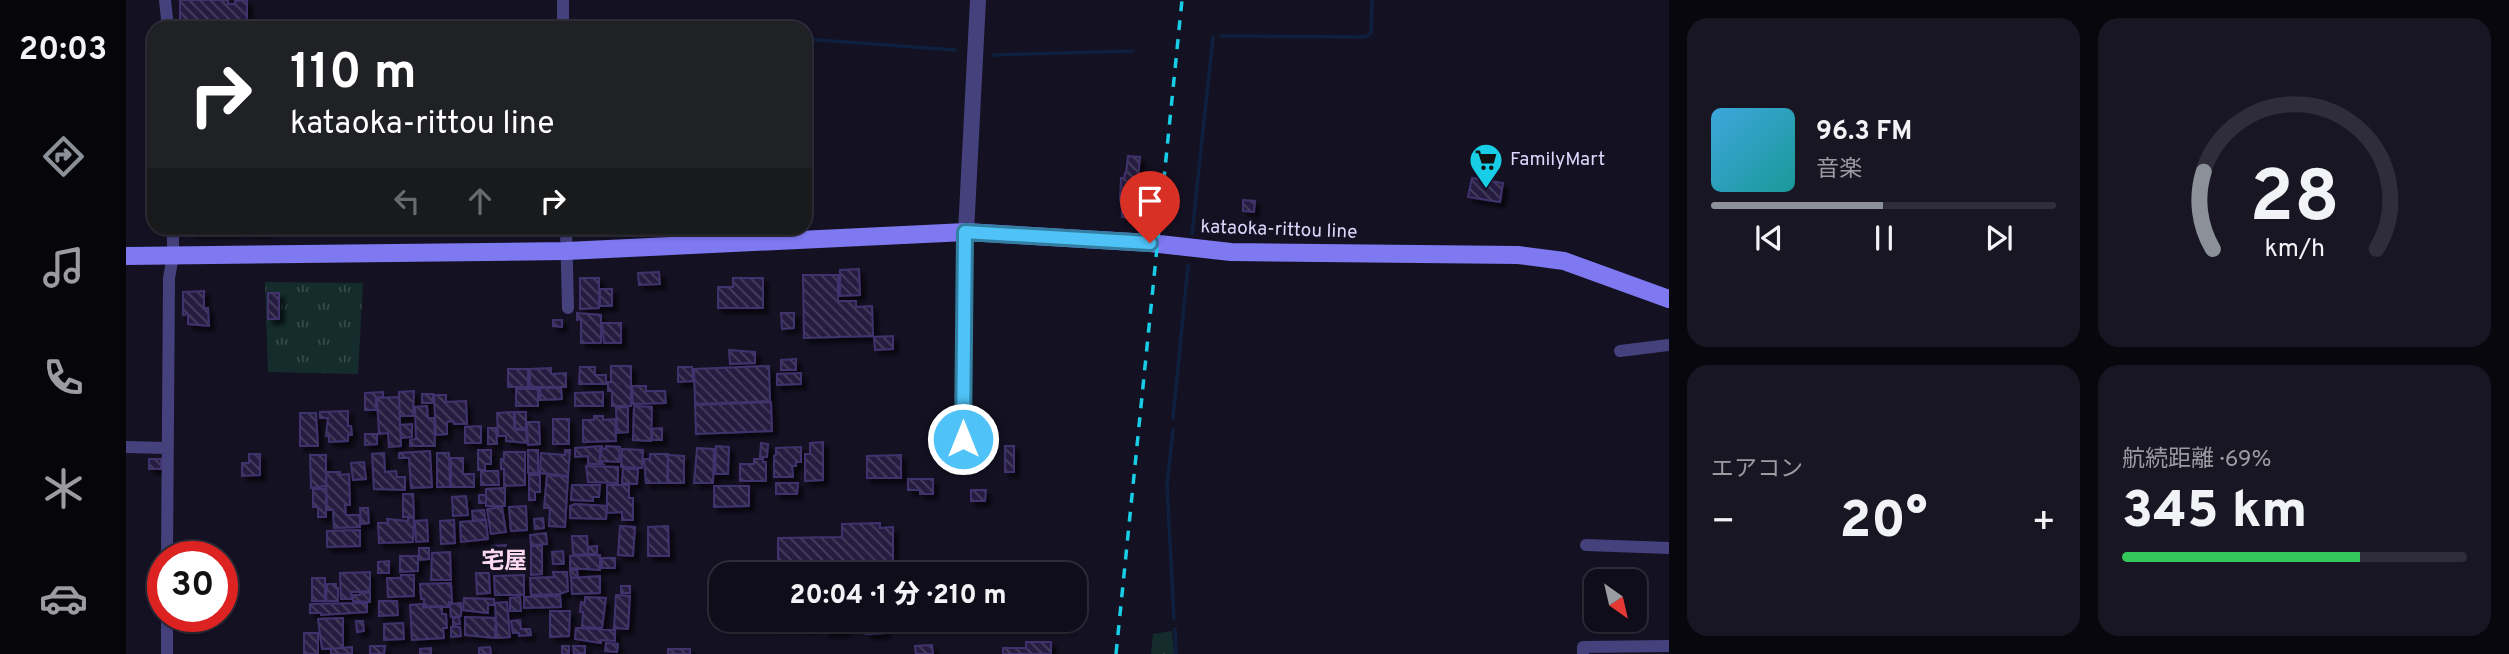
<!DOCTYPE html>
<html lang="ja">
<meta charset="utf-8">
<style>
body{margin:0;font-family:Overpass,"Noto Sans JP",sans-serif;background:#181623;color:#f1f3f6;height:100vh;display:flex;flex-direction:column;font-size:26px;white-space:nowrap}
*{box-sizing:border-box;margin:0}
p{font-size:23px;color:#9b9ca2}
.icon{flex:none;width:38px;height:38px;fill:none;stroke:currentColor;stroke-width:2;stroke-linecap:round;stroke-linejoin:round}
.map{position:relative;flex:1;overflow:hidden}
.sheet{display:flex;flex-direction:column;gap:18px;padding:18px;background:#08070e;width:840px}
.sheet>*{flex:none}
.top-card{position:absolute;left:21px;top:21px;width:665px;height:214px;border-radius:21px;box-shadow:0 2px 5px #0004,0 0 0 2px #2f2d39;background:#202124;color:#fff;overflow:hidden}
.needle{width:46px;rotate:146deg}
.tools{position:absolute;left:1458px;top:569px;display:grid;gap:14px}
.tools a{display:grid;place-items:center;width:63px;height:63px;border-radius:14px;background:#0f0d1a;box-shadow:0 2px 5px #0004,0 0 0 2px #2f2d39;font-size:35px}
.speed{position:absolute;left:21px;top:541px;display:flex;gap:14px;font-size:35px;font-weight:700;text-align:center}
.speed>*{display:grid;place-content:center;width:91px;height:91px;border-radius:50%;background:#0f0d1a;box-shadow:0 2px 5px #0004,0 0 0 2px #2f2d39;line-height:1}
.speed .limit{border:10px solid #d22;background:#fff;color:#111}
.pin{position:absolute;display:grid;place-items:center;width:60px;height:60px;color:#fff;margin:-72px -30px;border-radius:50% 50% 50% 0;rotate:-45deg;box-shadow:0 0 7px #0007}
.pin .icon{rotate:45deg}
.me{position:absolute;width:77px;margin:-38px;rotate:0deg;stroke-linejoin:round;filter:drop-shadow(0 0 5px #0008)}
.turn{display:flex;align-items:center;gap:24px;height:147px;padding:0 28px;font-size:32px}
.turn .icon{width:91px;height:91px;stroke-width:2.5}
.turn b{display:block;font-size:49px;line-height:60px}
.lanes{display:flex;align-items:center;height:66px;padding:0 28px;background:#0003;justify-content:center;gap:35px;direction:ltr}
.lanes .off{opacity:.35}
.big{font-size:52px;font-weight:800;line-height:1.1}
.sheet .tile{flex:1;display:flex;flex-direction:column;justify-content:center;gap:10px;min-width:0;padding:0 24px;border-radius:21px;background:#181623}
.sheet .dial{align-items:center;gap:0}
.dial svg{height:182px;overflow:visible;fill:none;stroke:#2f2d39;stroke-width:7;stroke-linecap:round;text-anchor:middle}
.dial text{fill:#f1f3f6;stroke:none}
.song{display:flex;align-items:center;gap:21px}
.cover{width:84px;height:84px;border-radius:10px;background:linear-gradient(135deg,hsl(200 70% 55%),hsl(180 70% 35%))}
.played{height:7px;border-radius:4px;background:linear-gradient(90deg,#8c9099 50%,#2f2d39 50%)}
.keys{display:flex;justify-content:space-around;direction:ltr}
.heat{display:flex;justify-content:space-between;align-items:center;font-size:38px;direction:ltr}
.charge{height:10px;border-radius:5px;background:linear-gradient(90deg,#34c759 69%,#2f2d39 0)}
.sheet .tiles{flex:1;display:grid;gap:18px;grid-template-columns:repeat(2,1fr)}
.trip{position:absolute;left:583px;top:562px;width:378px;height:70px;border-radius:21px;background:#0f0d1a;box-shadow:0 2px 5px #0004,0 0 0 2px #2f2d39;font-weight:800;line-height:70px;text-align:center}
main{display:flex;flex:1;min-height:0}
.menu{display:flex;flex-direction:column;width:126px;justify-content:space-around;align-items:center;background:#06050a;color:#9b9ca2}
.menu .icon{width:49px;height:49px}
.menu .on{color:#8c9099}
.menu b{font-size:32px;color:#f1f3f6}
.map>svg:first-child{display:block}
.grass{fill:url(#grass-tufts)}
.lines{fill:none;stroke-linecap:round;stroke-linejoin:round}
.stream{stroke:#0f1f3e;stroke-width:3.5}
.building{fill:url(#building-back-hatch);stroke:#40336c;stroke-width:2;filter:url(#shadow)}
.minor{stroke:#44417d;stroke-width:12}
.tertiary{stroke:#44417d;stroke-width:16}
.secondary{stroke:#7e78f1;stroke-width:18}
.rail{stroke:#18cde6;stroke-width:3.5;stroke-dasharray:10 9;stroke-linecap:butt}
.route-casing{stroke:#337fa1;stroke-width:18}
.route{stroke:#4fc3f7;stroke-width:12}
.labels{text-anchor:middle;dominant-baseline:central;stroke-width:7;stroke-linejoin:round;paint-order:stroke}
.poi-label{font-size:19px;fill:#dcd7fb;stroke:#141123;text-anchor:start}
.street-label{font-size:19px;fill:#dcd7fb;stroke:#141123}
.quarter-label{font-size:23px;font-weight:bold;fill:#fbd9ee;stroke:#141123}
</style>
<main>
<nav class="menu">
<b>20:03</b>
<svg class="icon on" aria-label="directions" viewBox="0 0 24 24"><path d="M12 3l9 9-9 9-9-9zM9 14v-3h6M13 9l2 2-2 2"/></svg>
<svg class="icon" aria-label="music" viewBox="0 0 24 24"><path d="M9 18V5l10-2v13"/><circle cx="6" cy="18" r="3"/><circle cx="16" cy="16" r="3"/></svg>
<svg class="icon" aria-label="phone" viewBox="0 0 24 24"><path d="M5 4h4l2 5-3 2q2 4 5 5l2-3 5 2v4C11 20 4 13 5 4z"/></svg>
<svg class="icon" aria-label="climate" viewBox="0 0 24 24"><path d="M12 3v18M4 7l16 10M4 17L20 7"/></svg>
<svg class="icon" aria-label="car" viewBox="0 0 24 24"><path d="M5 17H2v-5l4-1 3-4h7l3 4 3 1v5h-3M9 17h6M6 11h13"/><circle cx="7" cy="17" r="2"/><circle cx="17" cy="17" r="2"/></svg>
</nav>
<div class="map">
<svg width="1543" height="654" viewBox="0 0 1543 654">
<defs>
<pattern id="grass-tufts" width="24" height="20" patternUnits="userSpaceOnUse" patternTransform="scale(1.75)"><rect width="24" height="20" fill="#142c2c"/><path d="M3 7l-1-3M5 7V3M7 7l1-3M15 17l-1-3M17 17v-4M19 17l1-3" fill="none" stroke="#364a4c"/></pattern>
<pattern id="building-back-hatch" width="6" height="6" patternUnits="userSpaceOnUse" patternTransform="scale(1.75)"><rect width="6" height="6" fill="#271f42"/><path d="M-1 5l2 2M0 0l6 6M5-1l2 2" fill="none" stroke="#463f5e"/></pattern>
<filter id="shadow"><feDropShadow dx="5" dy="5" stdDeviation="2" flood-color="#0009"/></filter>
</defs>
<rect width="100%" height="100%" fill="#141123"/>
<path class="grass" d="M139,282L237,283L232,374L142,372Z
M1046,631L1048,654H1025L1027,634Z"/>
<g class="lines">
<path class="stream" d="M1095,36L1240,37L1245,33L1246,0
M679,39L829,50
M867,55L1007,51
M450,229L483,228
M1066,234L1087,37
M249,235L429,231
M1047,418L1062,266
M1047,430L1041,485L1048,619
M1049,629L1050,654"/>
</g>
<path class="building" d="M54,0H102V4H109V1L121,0V20H54Z
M1002,156L1014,157L1008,219L996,217V208L994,200L995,178H998L999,173H1000Z
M1346,178L1377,183L1374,202L1342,197Z
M1117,200L1129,201L1128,212L1117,211Z
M65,228H110V232H65Z
M121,228H141V231L121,232Z
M733,269L734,295L714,296V270Z
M533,272L534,284L513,285L512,273Z
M677,275H712V301H730V307L746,306L747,336L678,338Z
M454,278H473V308L454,309Z
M607,278H637V308H592V287H607Z
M474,289H486V306H474Z
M78,291V308H82L83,326L62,324V314L57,315V292Z
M142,293H153V319H142Z
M451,313L475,315V343H455V319L451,320Z
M655,313H668V328L656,329Z
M427,320H436V327L427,326Z
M476,323H495V343H478Z
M767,336V349L749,350L748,337Z
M603,350L629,352V363L604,364Z
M670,359V370H655V360Z
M485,366H505V406H486V391H482V382H485Z
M643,366L644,401L569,404L568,369Z
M454,367H469V375H480V384H453Z
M552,367H566L567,381L552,382Z
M425,368V374L440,373V387H404V369Z
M382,369H402V387H382Z
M675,373V384L651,385V374Z
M506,386H520V391H539L540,403L507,404Z
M414,388H435L436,399L414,400Z
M390,389H412V406H390Z
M288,391L287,416H274L273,392Z
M257,392V397L250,398V410H239V393Z
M477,392V406H449V393Z
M296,394H307V403H296Z
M308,395H320V402L340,401L341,424H328L327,421L321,422V434L310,435Z
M273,397L275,446L263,447L262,433L253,434L251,398Z
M645,402L646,431L570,434L569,405Z
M301,406L302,418H308L309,446H284V440L290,439L289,407Z
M508,406L526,407L525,441L507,440Z
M502,407V432L491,433L490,408Z
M222,411V426H225L226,435H222V441L203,442V436H200L202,418H194V412Z
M388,412V430H400L401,443L380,441V436H372L371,413Z
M389,412H400V428L389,429Z
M174,413H190L192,446H174Z
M468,416H477V420L489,419L490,441L457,442V420H468Z
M427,419H443V444H427Z
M401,422H413L414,444L402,445Z
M286,424V437L275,438L274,425Z
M355,426V443H339V427Z
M362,428H370L371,444H362Z
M536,428V440H526V429Z
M239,434H251V444L239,445Z
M697,442V480L679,481V454H684V443Z
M635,443L642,444L641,457H634Z
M476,446L474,461L477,464H462V456L449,457V448Z
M480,446L494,447L493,462L474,461V448L480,449Z
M590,446L603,447L602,474H589Z
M879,446H888V472H879Z
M675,447V462H670V466H666L667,477H648V456L650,455V448Z
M571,448L588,449L587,483H568Z
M496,449L517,450L516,468L495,467Z
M352,450H365V464H359V470H352Z
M402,450H412V473H402Z
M439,450H444L442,476L414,473L415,453L439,455Z
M304,451L306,487L285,488L283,458H273V453Z
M378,452H399V485L378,486V469H375V459H378Z
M258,453L259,472L270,471L271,477H279V490L248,489L246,454Z
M311,453H323L324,487H311Z
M123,454H134V475L116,476V463H123Z
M524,454H542L541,483H520L518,459H524Z
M184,455H200V486L185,488Z
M542,455L558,456V483H542Z
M775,455V478H741V456Z
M325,458H337V474H348V487H325Z
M23,459H35V469H23Z
M628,459H637V462H640V481H614V464H628Z
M238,462L240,479L227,480L225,463Z
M460,466L492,467V483L462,482Z
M497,469H512L511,484L496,483Z
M355,471H372L373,485H355Z
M200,472H214V475L223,474L224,505H219L220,515H234V527L208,528L207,510H201Z
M403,475H414V492H409V500H403Z
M421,475L442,477L439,527L423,526L424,508H418Z
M782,479H807V494H794V490H782Z
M650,483H672L671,494H650Z
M446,485H474L473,497H467V501L445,500Z
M481,485H503V498H507V520H496V512L481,513Z
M588,486H623V506L588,507Z
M379,488V506H360V489Z
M187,489H200V517H192V507H187Z
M845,490H860L859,501H845Z
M277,494H287L288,517H277Z
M353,495H360V503H353Z
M340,496L342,515L327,516L326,497Z
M449,504L481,506L480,519L444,518V506Z
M400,506L401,530L385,531L383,507Z
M376,507L380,532L365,534L361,509Z
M234,508H242L243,523L235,524Z
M358,510L359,519L347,521L346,511Z
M288,517L287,542L253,543L252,523H262L261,519L282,521V518Z
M417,518L418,528L409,529L408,519Z
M301,520L302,541L290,542L289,521Z
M328,520L329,543L315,544L314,521Z
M360,520L362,539L335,542L334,522Z
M754,523V528L767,527V569H763V574H652V538L716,537V524Z
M494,526L509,527L507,556L492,555Z
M542,526L543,556H522V527Z
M234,530V546L201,547V531Z
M420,533L421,544L405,545L404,535Z
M446,536H461L462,554L447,555Z
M380,545L382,567L366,568V546Z
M405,546H416V574L405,575Z
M471,546V554H462V547Z
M293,548H303V559L293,560Z
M437,551L438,564H427L426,552Z
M324,552L325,580H305L306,553Z
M474,555V570L444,568V556Z
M274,556H292V571L274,572Z
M476,558H489V568H476Z
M263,561V573H252V562Z
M444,570H451L452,577L445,578Z
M244,572V591L225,592L226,599H215L214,573Z
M427,572H441L442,591L434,594L405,595L404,578L428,577Z
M350,573H363L364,593L351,594Z
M275,575H288V596L262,597L261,578H275Z
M398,575V595H369L368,576Z
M474,576V593L446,594L445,578Z
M186,578H199V601H186Z
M325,583L326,602H323V607L298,606V599H295L294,584Z
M201,584H210V588H212V601H200Z
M495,586H504V593H495Z
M234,592L244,593V602L227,601V595H234Z
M490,595L504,596L502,629L488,628Z
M434,596L435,607L398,608V597Z
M394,597L395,611H384V598Z
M459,597L480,598L476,628L456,627L457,612H454L455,602L459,603Z
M338,598L368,599V605H362V613L337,610Z
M253,601H271L272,615L253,616Z
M381,602L384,637L371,638L369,603Z
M241,603V612L195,615V613H184V604Z
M335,603V616L325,617L324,604Z
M297,604V608L316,606V614H320L321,628H317L318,638L286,640L284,605Z
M424,611H444L443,636L424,637Z
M333,617L334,624L327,625V618Z
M339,617L370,618L369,638L339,635Z
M217,618V648L196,649L192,619Z
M394,620L395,629H404L405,635L393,636V633H387L385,621Z
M648,620H687V628H677V625L648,626Z
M698,620H721V631L698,632Z
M740,620H759V633L740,634Z
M230,621H237L238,631L231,632Z
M277,623L278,639L258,640V624Z
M325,627H334L335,636L325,637Z
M450,628L489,630V641L475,640V643L449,639Z
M178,633H192V654H178Z
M900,642H925V654H877V648H900Z
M480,643L492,644L491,652L479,651Z
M806,645L807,654H790L789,646Z
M244,646H259L258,654H244Z
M436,646H443V654H436Z
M447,646H459V653L448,654Z
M226,647V654H205V649Z
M364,647L365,654H353V648Z
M305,648V654H294V649Z
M542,649H564V654H542Z"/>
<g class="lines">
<path class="minor" d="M39,0L42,28
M437,0V28
M440,228L442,308
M1494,351L1543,345
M837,439L840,232
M0,447L41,448
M1460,545L1543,548
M41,556L43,278L47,256V228
M41,654V616
M1457,654V647L1543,646"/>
<path class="tertiary" d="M840,232L852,0"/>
<path class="secondary" d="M0,256L440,251L840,232L1024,243L1105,252L1392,255L1438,261L1543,299"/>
<path class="rail" d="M990,654L1056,0"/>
</g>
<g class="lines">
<defs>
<path id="route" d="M837,439L839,232L1024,243"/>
</defs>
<use href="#route" class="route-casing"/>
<use href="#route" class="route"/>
</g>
<defs>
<symbol id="supermarket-pin" viewBox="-11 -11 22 30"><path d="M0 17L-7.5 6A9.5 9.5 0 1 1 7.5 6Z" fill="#18cde6" stroke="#141123"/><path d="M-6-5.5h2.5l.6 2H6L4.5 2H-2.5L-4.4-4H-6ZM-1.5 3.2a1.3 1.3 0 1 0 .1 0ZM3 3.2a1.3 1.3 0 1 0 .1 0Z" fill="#111"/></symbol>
</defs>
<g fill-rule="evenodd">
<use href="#supermarket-pin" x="1341" y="141" width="38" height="52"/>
</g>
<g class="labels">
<g class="poi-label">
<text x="1384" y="160">FamilyMart</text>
</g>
<g class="street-label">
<text transform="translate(1153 230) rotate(2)">kataoka-rittou line</text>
</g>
<g class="quarter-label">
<text x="378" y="562">宅屋</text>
</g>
</g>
</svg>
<div class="tools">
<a><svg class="needle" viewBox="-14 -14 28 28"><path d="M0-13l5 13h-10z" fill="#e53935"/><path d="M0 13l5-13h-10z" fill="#9b9ca2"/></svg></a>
</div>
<div class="speed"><div class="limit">30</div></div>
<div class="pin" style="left:1024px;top:243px;background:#d93025"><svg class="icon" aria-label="arrive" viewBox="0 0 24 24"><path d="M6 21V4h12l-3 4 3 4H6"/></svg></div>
<svg class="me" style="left:837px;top:439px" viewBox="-20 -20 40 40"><circle r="17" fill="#4fc3f7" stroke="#fff" stroke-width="3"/><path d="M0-11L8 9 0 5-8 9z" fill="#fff"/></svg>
<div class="trip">20:04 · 1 分 · 210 m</div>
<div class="top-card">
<div class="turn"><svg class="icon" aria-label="right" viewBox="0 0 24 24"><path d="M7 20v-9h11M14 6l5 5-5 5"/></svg><div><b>110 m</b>kataoka-rittou line</div></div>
<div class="lanes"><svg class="icon off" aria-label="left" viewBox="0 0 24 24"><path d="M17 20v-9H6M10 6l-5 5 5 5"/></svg><svg class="icon off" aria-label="ahead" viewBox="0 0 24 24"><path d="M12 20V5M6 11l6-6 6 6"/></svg><svg class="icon" aria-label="right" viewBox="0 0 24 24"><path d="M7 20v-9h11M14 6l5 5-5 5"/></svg></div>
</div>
</div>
<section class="sheet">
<div class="tiles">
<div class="tile">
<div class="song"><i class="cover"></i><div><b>96.3 FM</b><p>音楽</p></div></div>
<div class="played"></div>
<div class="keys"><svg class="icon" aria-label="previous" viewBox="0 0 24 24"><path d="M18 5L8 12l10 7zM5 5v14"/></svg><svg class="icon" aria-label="pause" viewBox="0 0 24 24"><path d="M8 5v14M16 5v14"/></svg><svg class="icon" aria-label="next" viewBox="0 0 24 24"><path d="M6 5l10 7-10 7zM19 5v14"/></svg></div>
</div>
<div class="tile dial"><svg viewBox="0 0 100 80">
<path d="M14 69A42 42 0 1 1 86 69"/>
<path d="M14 69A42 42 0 0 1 10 35" stroke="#8c9099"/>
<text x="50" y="56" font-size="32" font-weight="700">28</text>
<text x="50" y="72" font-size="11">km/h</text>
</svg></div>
<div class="tile"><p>エアコン</p>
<div class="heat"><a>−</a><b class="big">20°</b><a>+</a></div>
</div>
<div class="tile"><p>航続距離 · 69%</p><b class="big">345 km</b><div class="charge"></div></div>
</div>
</section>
</main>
